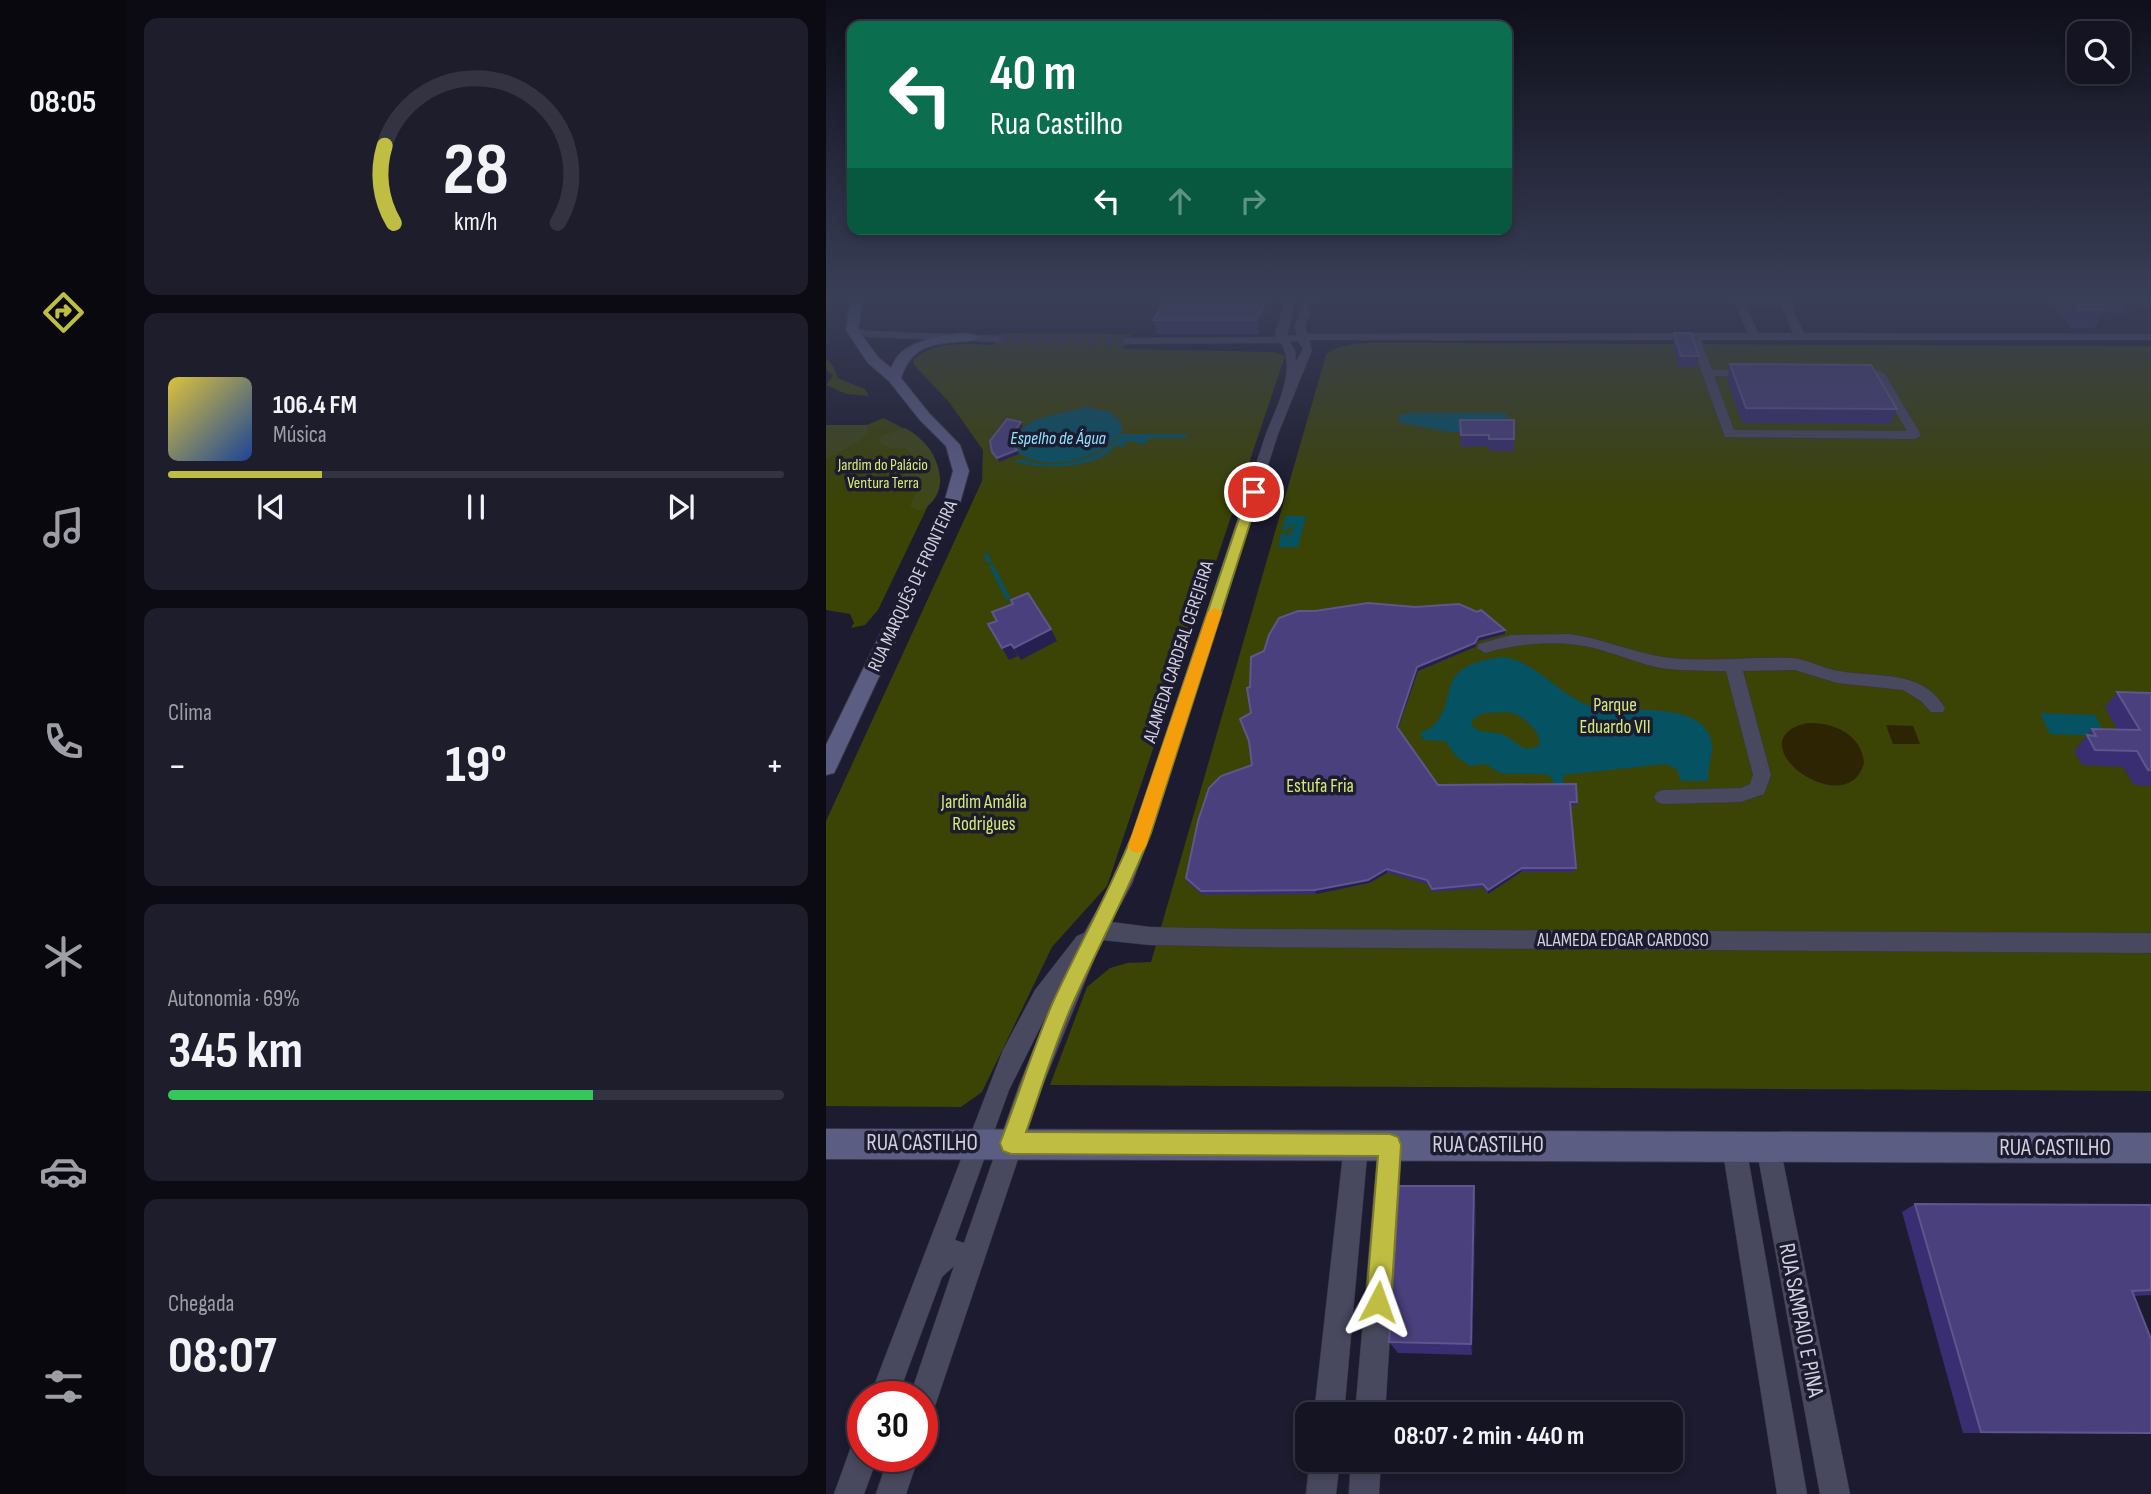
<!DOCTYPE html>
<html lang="pt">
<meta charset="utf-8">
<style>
body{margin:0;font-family:"Sofia Sans Condensed",sans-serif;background:#1e1d2b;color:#f1f3f6;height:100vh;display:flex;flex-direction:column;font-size:26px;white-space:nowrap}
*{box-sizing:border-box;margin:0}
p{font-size:23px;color:#9d9ea6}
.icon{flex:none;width:38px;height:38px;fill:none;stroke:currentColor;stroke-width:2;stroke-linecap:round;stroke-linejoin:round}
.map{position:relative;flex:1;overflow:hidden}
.drawer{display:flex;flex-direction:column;gap:18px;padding:18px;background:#0c0b13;width:700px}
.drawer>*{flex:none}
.top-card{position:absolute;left:21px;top:21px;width:665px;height:214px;border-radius:14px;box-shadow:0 4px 10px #0003,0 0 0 2px #343341;background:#0b6e4f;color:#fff;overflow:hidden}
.fabs{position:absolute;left:1241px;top:21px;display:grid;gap:14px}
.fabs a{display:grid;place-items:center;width:63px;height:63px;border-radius:14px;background:#151423;box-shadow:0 4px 10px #0003,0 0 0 2px #343341;font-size:35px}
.speed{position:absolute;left:21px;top:1381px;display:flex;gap:14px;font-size:35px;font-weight:700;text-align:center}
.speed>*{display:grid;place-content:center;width:91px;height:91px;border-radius:50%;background:#151423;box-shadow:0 4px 10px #0003,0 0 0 2px #343341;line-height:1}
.speed .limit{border:10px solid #d22;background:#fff;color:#111}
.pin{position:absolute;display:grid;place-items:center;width:60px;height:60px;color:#fff;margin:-30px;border:4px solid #fff;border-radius:50%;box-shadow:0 2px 7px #0007}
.me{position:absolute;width:77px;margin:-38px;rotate:4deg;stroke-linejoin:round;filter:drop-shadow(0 0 5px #0008)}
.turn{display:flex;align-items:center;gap:24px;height:147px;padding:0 28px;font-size:32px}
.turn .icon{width:91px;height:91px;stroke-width:2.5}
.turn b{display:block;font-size:49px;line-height:60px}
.lanes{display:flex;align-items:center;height:66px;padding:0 28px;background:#0003;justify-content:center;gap:35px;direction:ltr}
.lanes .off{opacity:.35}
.big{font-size:52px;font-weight:700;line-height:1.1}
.drawer .tile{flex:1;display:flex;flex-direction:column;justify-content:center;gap:10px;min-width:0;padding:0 24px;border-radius:14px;background:#1e1d2b}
.drawer .dial{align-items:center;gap:0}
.dial svg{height:182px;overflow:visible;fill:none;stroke:#343341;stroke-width:7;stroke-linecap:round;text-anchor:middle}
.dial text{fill:#f1f3f6;stroke:none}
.song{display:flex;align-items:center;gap:21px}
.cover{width:84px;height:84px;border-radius:10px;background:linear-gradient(135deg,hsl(50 70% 55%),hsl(220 70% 35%))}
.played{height:7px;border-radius:4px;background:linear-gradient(90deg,#bfbe42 25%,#343341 25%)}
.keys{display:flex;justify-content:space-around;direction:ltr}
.heat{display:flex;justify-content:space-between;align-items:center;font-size:38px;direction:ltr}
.charge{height:10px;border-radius:5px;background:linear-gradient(90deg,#34c759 69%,#343341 0)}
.trip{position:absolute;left:469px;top:1402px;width:388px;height:70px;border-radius:14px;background:#151423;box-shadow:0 4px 10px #0003,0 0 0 2px #343341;font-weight:700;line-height:70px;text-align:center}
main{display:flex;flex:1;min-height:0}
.dock{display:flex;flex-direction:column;width:126px;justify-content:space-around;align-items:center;background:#08080e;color:#9d9ea6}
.dock .icon{width:49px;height:49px}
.dock .selected{color:#bfbe42}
.dock b{font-size:32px;color:#f1f3f6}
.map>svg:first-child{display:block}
.green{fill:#3b4305}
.forest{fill:#3f4716}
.sand{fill:#2d2403}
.water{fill:#055263;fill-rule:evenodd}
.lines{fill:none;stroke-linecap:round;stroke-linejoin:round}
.stream{stroke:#055263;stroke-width:4.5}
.street-tunnel{stroke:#373649;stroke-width:10;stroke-dasharray:10 5;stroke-linecap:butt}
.highway-tunnel{stroke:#373649;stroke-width:13;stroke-dasharray:13 6;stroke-linecap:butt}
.street-casing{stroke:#373646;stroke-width:1}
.secondary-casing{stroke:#373646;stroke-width:2}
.primary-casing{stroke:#373646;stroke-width:2}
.street{fill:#48485e;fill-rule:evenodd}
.secondary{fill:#5b5d83;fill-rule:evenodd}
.primary{fill:#6d73a8;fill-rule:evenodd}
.wall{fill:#382e71}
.shaded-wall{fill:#261f52}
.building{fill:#49407d;stroke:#5e568c;stroke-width:2}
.route{fill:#bfbe42;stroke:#7c7c2b;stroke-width:2}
.slow{fill:#f59e0b}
.labels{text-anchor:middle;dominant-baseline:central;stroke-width:7;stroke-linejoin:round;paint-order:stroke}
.far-park-label{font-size:16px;fill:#d7ec72;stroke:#1c1b2f}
.far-water-label{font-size:18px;font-style:italic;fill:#8ee3fd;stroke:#1c1b2f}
.street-label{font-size:19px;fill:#d0d0de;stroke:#1c1b2f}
.park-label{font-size:19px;fill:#d7ec72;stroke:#1c1b2f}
.near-street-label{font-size:23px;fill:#d0d0de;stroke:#1c1b2f}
</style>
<main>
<nav class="dock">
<b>08:05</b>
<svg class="icon selected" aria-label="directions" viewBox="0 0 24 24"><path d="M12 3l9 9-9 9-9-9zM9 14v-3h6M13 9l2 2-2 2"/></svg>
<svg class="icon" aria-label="music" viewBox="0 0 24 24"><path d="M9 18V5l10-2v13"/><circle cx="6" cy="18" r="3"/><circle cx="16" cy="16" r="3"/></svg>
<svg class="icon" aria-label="phone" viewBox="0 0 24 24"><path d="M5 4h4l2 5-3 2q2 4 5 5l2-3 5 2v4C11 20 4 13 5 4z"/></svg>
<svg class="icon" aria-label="climate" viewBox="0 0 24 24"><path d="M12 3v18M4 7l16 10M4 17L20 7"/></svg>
<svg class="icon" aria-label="car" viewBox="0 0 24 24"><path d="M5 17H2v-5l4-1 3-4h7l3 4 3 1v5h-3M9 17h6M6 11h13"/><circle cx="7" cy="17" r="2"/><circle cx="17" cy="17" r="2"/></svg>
<svg class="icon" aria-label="filters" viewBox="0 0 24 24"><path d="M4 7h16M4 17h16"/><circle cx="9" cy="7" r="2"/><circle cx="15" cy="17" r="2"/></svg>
</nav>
<section class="drawer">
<div class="tile dial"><svg viewBox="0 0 100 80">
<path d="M14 69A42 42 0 1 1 86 69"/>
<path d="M14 69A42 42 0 0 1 10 35" stroke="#bfbe42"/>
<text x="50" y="56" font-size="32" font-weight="700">28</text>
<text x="50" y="72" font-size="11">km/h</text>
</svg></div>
<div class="tile">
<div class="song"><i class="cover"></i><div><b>106.4 FM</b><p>Música</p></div></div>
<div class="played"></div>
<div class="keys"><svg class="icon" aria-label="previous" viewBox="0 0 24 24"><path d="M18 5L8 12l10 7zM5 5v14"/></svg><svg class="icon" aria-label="pause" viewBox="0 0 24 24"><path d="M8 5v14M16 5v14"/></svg><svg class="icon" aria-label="next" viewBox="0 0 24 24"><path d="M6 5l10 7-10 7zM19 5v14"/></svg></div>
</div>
<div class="tile"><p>Clima</p>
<div class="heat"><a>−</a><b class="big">19°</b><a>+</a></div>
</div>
<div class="tile"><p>Autonomia · 69%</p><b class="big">345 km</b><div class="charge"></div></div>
<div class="tile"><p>Chegada</p><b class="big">08:07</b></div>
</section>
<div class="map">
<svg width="1325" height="1494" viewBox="0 0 1325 1494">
<rect width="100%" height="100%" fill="#1c1b2f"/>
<path class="green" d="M178,333L306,334L297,349L447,352L459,356L281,886L226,947L156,1092L135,1107L0,1106V821L156,481L157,450L123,402L88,365L87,360C109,340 139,344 167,345Z
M592,343L1325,346V1091L224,1085L261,987L284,968L301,963L325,962L500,355C515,338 569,344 592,343Z
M0,358L7,366L12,378L39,389L43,396L20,394L0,385L7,376L0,369Z
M57,418C88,433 116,445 112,485L52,610L39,625L25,628L28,623L24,614L0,610V425H41Z"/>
<path class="forest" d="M0,425H41L42,432L33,441L0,459Z
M79,428C110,444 132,491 94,511L84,507L91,490L89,483L79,478V472L92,460L78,447L66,449L53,443L55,436Z"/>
<path class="sand" d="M981,723C1007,722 1036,734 1038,763C1021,825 906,741 981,723Z
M1060,725L1087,726L1094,744H1067Z"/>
<path class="water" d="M259,407L285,412L295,423L296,431C290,437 284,445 276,449C250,464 209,470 190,450L189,437C206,412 233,417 259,407Z
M584,413H681V432H624L572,422L574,415Z
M294,434H361L360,438H324L318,444L303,441L299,443L298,448L290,445C274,469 213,471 188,461C196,457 205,463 214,464C242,466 278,458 294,434Z
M460,516H480L472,547H452L455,533H461L460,539L464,533L471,536L464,532L473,524L465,529L466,524H464L462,530H456Z
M676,657C710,661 729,691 759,704C789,718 878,694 886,744C887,753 881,770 882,781H855L851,769L839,764L737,775L738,786L729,788L725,777L719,774H676L659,764L644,766L630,756L619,741L598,740L594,733C626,721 617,691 630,675C640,663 661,659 676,657ZM684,712C696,716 713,729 714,743L712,746L699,749L677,734L654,731L645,725L647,719L658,713Z
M1214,713L1269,715L1280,736L1224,734Z"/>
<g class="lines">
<path class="stream" d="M160,555L163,561
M166,567L182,598"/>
<path class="street-tunnel" d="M172,339L301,341"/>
<path class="highway-tunnel" d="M1318,296L1325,298"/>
<defs>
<path id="street" d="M461,296H471L461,336L471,335L469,327L479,296H489L479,327L481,334L922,333L906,296H916L932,333H967L951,296H961L978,333L1325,334V340H875L886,370H927L933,373L927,376H888L908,430L1081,431L1049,377L1028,376L1022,373C1030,367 1051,368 1059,374L1095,435L1089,439L899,437L864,340H483L486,350L452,434L325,833L306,884L285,922L324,927L425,929L1325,933V953L425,947L324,945L276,940L217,1085L110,1403L106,1413L96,1417V1396H84L128,1266L116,1277L72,1396H44L177,1050L209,990L251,936L258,933L287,881L307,833L440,434C450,407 471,371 455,343L301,344L296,341L301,338L451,337L449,334ZM472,341L477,349L470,362L469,350L464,342ZM227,1002L193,1085L138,1243L129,1240L183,1090Z
M26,327L43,331L172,336L177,339L172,342L43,337L22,332V328Z
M743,634C775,638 805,652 837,657C880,663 923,656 966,658C982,659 997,669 1013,671C1050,678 1097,669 1119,708L1117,712H1105L1095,701L1077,690L1011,683L969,670L917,671L945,775L938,794L915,802L837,804L831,802L828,797L831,792L837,790L915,788L924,784L927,775L900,671C878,671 857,671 835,668C814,664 793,655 772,649C736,639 694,643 659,653L651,648L653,644L685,635Z
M530,1133L539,1136L542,1145L518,1414H488L518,1145L521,1136Z
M564,1133L573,1136L576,1145L559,1414H529L552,1145L555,1136Z
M908,1134L917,1137L920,1146L981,1494H951L896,1146L899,1137Z
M942,1134L951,1137L954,1146L1024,1494H994L930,1146L933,1137Z
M37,1440V1456H52L38,1494H8L26,1444Z
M63,1456H93L80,1494H50Z
M484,1460H514L510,1494H480Z
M525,1460H555L553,1494H523Z"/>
<path id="secondary" d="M25,296H37L32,330L52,357L65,368C68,361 71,355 78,350C91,340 140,327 153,337C147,342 140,341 132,342C103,344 85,348 75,378L103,413L134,445L143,471L134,503L11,767L8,773L0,775V745L118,503L127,471L120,446L93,419L63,381L42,363L20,330Z
M0,1129L1325,1133V1163L0,1159Z"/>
<path id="primary" d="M1302,296L1325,298V306L1304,298Z"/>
</defs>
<use href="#street" class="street-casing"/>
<use href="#secondary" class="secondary-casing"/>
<use href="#primary" class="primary-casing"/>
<use href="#street" class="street"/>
<use href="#secondary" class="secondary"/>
<use href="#primary" class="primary"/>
</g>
<path class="wall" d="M342,296H445L443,301L445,310L433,334H331L327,320Z
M921,296H948L950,299L948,306H925Z
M1219,296H1320L1314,307L1295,314L1278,310L1269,328H1246Z
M848,333L873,356L871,367H853L847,344Z
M1325,347V360L1321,355Z
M904,364L1071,409L1065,424L916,423L901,379Z
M634,420L688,439V451H663V446L635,447Z
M679,630V634L652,641L649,647L592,671L572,728L612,785L751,802V806H745L749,872H695L662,894L657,888L606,892L601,884L561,873L543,883L490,894L377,895L361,882L360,878L426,765L423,742L414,719Z
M1291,692L1325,693V786L1308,785L1297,767L1256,765L1248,751L1266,729H1291L1279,707Z
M648,1186L650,1209L646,1355L572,1353L563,1342Z
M1089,1204L1325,1205V1295L1308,1296L1325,1339V1434L1137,1433L1076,1212Z"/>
<path class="shaded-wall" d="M436,296H445L443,301L445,310L433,334L430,320Z
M1305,296H1320L1314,307L1295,314Z
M195,422L197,426L185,444L183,440Z
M191,450L193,454L173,462L171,458Z
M225,629L231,641L195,660L188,648Z
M679,630V634L652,641L649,647L592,671L571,731V727L591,667L652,637Z
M185,644L192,656L183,660L176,648Z
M696,868L695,872L662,894V890Z
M561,869V873L543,883L490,894L489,890Z
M648,1186L650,1209L646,1355L645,1344Z"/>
<path class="building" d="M342,296H442L430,320H327Z
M925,296H948L950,299H926Z
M1242,296H1263L1278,310H1255Z
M848,333H865L873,356H855Z
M904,364L1045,365L1071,409L920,408Z
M181,419L195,422L183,440L191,450L171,458L166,452L164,441Z
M634,420H688V439H663V435H635Z
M202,593L225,629L188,648L185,644L176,648L162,624L171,621L166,612L187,604L185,600Z
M542,603L589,607L633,604L651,612L655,610L679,630L652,637L649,643L591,667L571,727L612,785L750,784L751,802H744L750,868H696L662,890L657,884L606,889L601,880L561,869L542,880L489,890L375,891L360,878L372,821L383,788L395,776L426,765L423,741L414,719L425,713L421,688L424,687L425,657L438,651L443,635L453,618L472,611H489Z
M1291,692L1325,693V770H1322L1311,751L1269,750L1261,735L1270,736L1266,729L1314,730Z
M573,1186H648L645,1344L563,1342Z
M1089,1204L1325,1205V1290L1306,1291L1325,1339V1433L1155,1432Z"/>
<linearGradient id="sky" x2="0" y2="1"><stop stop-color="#0f0f1a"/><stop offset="0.59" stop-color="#3a3f58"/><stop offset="1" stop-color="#3a3f58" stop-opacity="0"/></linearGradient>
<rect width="1325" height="505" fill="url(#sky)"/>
<path class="route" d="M428,488L434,492L325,833C302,892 272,947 246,1005C228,1046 215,1090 200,1132L564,1134L572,1137L575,1145L565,1302L561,1311L552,1315L544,1311L540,1302L552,1156L185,1154L177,1151L174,1143C192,1097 207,1048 227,1002C253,945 284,891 307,833L422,492Z"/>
<path class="slow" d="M389,608L396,612L320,846L317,851L311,853L305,851L302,846L382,612Z"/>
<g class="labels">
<g class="far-park-label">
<text x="57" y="465">Jardim do Palácio<tspan x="57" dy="18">Ventura Terra</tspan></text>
</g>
<g class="far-water-label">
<text x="232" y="438">Espelho de Água</text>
</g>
<g class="street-label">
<text transform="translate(87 586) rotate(-65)">RUA MARQUÊS DE FRONTEIRA</text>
<text transform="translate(353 652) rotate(-72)">ALAMEDA CARDEAL CEREJEIRA</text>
<text x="797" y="940">ALAMEDA EDGAR CARDOSO</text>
</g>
<g class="park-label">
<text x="789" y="705">Parque<tspan x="789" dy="22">Eduardo VII</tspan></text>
<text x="494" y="786">Estufa Fria</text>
<text x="158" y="802">Jardim Amália<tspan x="158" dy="22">Rodrigues</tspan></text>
</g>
<g class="near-street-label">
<text x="96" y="1143">RUA CASTILHO</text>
<text x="662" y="1145">RUA CASTILHO</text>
<text x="1229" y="1148">RUA CASTILHO</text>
<text transform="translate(975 1320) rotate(79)">RUA SAMPAIO E PINA</text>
</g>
</g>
</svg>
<div class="fabs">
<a><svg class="icon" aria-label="search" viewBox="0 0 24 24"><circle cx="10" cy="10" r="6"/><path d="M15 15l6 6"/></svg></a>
</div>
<div class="speed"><div class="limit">30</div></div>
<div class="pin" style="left:428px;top:492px;background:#d93025"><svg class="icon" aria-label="arrive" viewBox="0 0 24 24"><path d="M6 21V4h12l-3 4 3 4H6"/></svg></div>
<svg class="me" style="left:552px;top:1302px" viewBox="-20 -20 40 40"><path d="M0-17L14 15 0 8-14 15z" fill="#bfbe42" stroke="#fff" stroke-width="4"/></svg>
<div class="trip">08:07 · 2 min · 440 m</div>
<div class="top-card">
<div class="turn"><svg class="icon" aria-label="left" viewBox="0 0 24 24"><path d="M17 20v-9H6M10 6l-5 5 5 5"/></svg><div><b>40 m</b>Rua Castilho</div></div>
<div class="lanes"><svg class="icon" aria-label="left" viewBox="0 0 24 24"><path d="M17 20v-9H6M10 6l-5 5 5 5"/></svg><svg class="icon off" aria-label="ahead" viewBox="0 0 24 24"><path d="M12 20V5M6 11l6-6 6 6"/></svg><svg class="icon off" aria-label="right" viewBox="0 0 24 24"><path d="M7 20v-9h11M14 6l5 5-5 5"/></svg></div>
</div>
</div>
</main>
